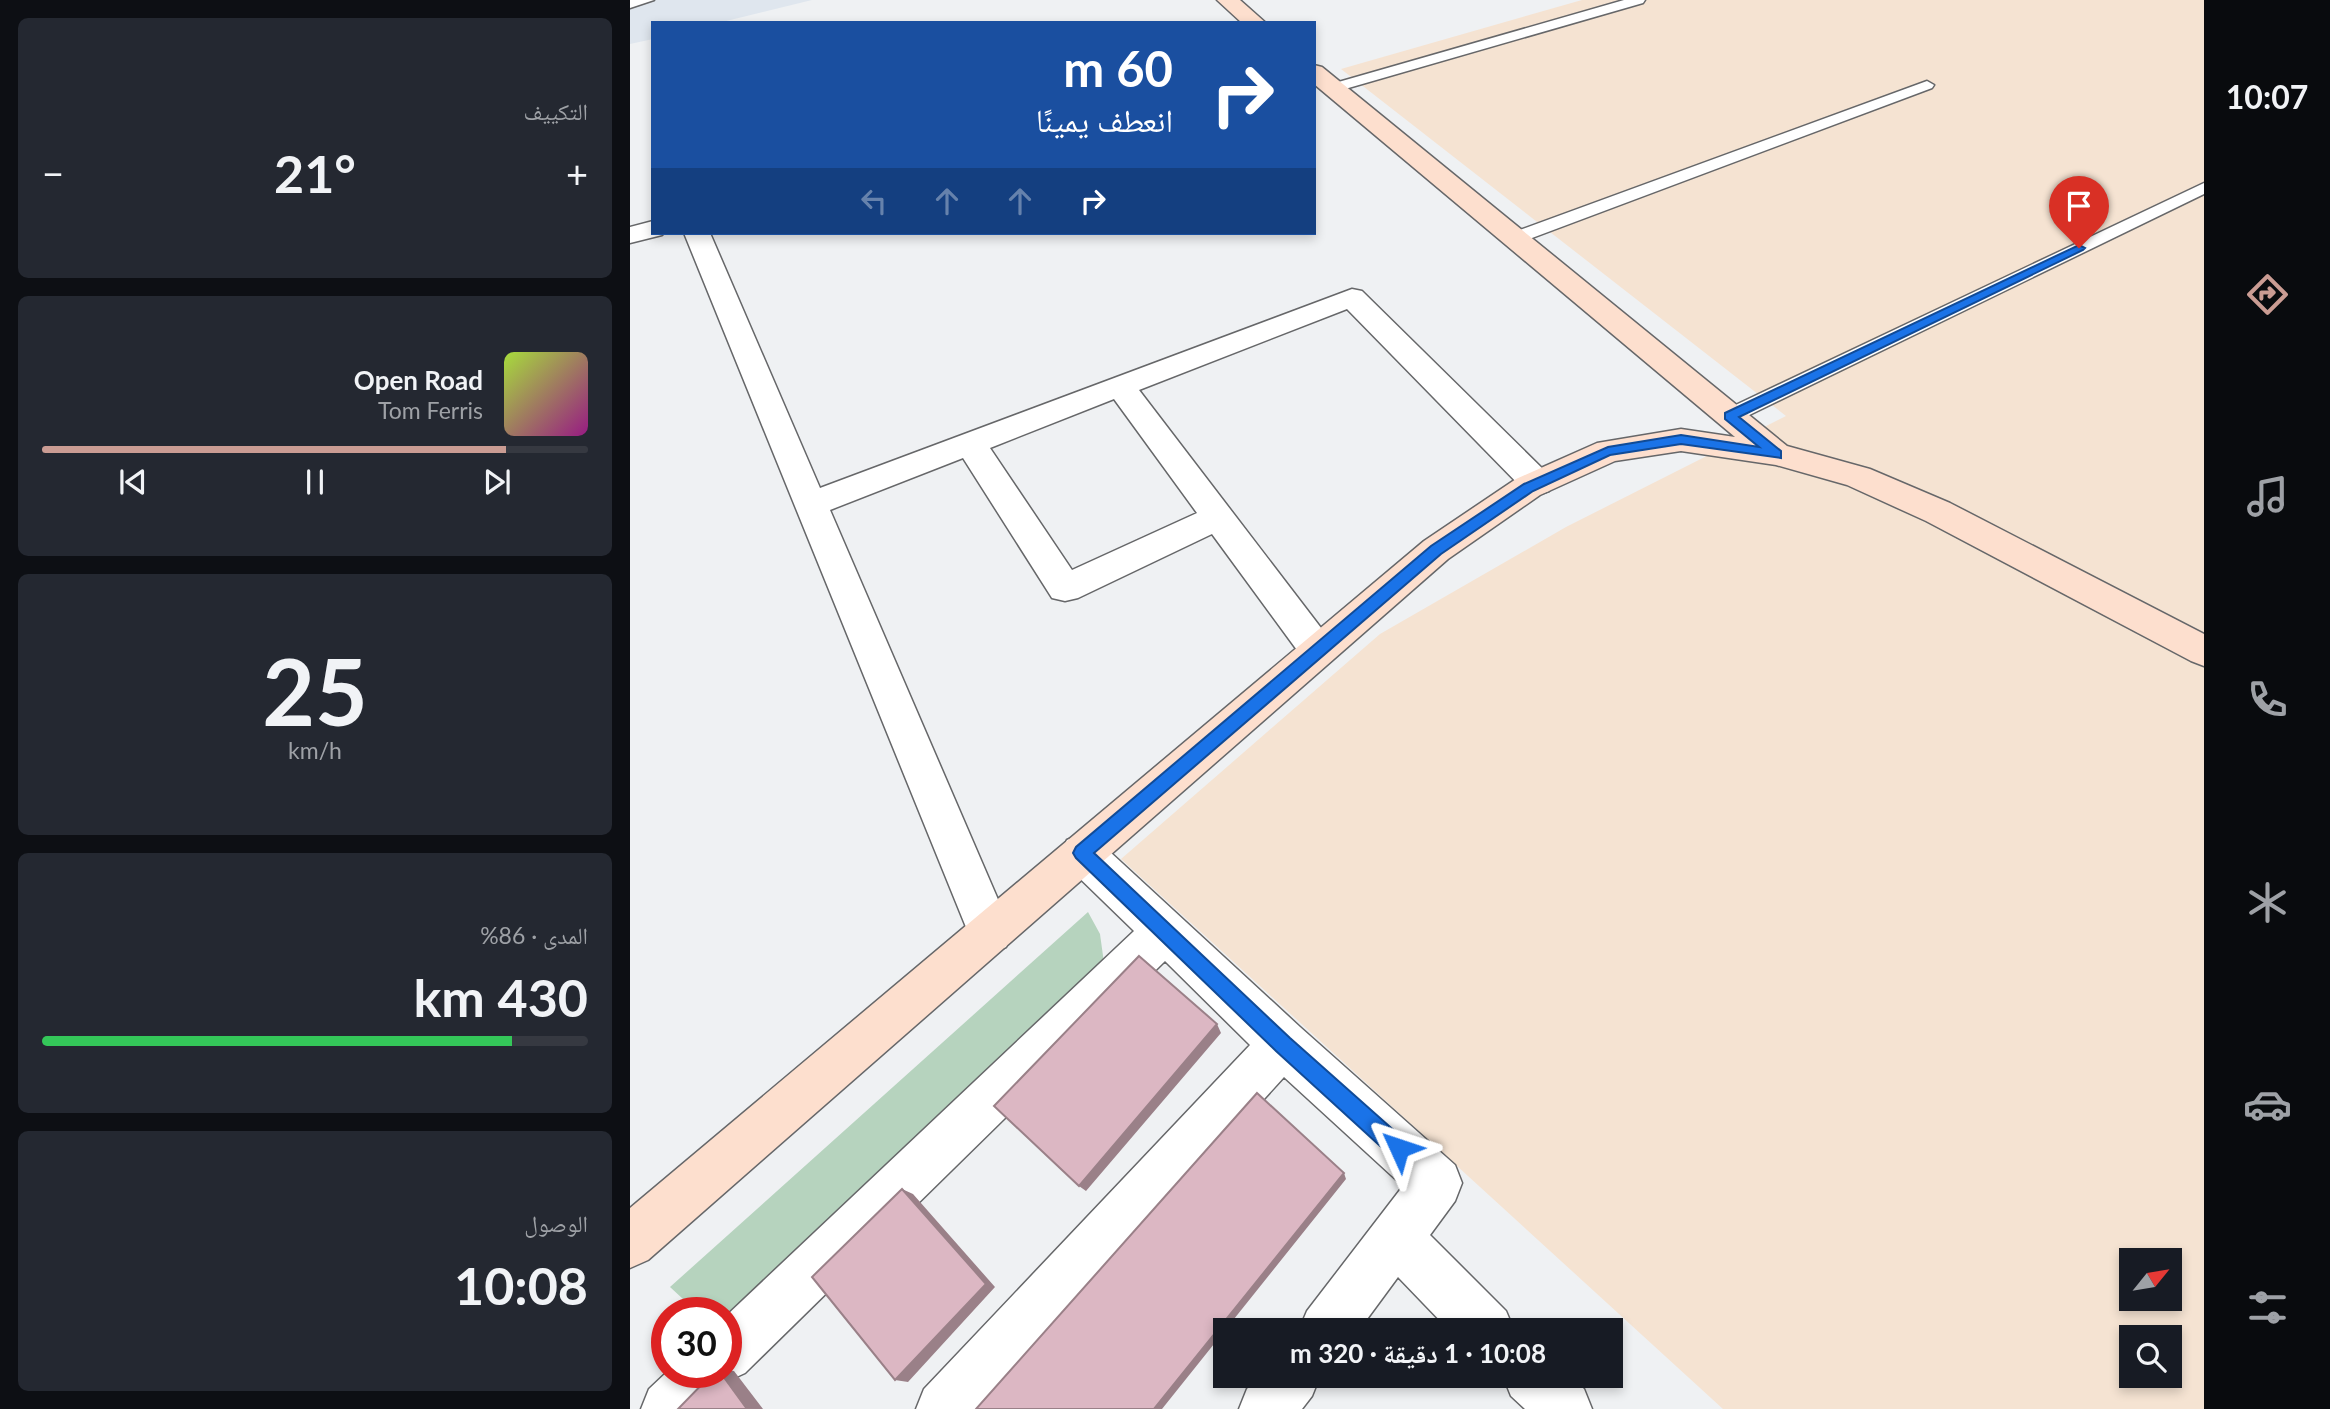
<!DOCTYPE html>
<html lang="ar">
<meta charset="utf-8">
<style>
body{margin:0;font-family:Lato,"Noto Naskh Arabic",sans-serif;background:#242831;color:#f1f3f6;direction:rtl;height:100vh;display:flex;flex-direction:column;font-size:26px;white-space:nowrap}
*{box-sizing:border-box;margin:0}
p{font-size:23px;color:#9ea1a6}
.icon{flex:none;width:38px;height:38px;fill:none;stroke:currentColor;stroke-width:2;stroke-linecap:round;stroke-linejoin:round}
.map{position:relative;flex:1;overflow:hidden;direction:ltr}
.sheet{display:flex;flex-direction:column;gap:18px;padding:18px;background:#0d0f14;width:630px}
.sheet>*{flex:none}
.top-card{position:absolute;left:21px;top:21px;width:665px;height:214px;border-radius:0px;box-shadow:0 4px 10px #0003;direction:rtl;background:#1a4fa0;color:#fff;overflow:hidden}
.needle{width:46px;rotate:60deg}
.tools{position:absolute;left:1489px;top:1248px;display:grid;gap:14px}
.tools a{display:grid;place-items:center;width:63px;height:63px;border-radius:0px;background:#171b24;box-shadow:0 4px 10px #0003;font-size:35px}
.speed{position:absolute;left:21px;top:1297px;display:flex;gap:14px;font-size:35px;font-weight:700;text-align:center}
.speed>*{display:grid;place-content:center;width:91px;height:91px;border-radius:50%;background:#171b24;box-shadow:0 4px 10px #0003;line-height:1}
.speed .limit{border:10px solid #d22;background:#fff;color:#111}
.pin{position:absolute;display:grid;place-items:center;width:60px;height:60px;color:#fff;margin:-72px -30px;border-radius:50% 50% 50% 0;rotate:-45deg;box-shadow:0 0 7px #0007}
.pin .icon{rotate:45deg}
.me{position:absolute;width:77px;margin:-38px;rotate:312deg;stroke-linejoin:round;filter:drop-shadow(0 0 5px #0008)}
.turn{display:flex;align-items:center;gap:24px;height:147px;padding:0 28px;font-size:32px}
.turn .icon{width:91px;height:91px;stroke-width:2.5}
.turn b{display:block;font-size:49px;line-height:60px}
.lanes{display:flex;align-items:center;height:66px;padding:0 28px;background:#0003;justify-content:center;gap:35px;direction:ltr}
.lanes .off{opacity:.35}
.big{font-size:52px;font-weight:700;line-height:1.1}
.sheet .card{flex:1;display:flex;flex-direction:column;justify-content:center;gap:10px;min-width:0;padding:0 24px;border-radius:10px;background:#242831}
.sheet .dial{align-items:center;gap:0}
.dial b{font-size:91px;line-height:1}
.song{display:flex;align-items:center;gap:21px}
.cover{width:84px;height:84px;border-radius:10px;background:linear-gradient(135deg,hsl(80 70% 55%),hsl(310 70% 35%))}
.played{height:7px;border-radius:4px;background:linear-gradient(90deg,#ca9c93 85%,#363941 85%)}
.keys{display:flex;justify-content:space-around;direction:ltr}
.heat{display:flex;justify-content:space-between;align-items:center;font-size:38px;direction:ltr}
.charge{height:10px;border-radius:5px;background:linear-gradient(90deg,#34c759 86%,#363941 0)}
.trip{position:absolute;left:583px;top:1318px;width:410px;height:70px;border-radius:0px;background:#171b24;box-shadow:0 4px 10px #0003;font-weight:700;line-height:70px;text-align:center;direction:rtl}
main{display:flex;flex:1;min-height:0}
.tabs{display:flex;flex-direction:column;width:126px;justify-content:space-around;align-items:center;background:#090b0e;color:#9ea1a6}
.tabs .icon{width:49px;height:49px}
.tabs .active{color:#ca9c93}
.tabs b{font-size:32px;color:#f1f3f6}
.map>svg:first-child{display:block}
.built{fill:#dfe6ee}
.industrial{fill:#f5e3d2;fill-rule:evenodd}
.green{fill:#b6d3be}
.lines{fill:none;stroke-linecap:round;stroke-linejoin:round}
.lane-casing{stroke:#666769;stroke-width:3}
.street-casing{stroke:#666769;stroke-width:3}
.secondary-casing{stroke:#666769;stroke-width:3}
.lane{fill:#fff;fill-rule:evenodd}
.street{fill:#fff;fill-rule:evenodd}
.secondary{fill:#fddfce;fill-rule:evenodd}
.shaded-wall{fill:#9a8088}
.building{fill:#dcb7c3;stroke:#9a8088;stroke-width:2}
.route{fill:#1a73e8;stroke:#114b97;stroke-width:2}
</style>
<main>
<nav class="tabs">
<b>10:07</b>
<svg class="icon active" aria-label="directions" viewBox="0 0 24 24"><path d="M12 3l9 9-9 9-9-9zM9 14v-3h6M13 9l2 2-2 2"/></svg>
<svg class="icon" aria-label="music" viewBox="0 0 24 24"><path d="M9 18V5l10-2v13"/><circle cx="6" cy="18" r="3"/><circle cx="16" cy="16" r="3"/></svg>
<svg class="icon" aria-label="phone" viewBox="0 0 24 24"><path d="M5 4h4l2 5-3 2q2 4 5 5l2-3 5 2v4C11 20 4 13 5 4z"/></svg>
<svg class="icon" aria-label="climate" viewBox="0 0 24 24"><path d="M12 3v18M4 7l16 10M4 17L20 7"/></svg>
<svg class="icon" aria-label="car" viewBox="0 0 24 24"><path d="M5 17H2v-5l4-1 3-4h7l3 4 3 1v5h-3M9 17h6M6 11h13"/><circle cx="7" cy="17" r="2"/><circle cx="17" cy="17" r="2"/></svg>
<svg class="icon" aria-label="filters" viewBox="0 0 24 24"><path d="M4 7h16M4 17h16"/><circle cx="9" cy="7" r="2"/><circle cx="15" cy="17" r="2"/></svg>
</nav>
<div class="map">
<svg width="1574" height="1409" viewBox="0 0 1574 1409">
<rect width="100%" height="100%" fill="#eff1f3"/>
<path class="built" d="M0,0H182L88,23H23V39L0,44Z"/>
<path class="industrial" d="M952,0H1574V1409H1093L491,859L750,634L936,527L1156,416L711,69ZM1502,1260H1540V1298H1502ZM1502,1337H1540V1376H1502Z"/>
<path class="green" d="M458,912L470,934L474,963L96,1321V1312H67L40,1287Z"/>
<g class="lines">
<defs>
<path id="lane" d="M0,0H24L0,8Z
M994,0H1015L1013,3L708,91L703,92L696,88L698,85Z
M1297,81L1304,85L1302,88L891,242L885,243L876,238L879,234Z
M1574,183V194L1107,421H1093L1090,416L1093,411Z"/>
<path id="street" d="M23,221V233H34L32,235L0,243V227Z
M54,233H80L190,488L722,289L732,291L919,475L923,483L919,491L907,495L895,491L717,309L509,390L701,641L707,651L701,661L688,666L675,661L582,534L448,598L435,601L422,598L333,458L200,510L382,932L376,947L360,953L344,947L338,932ZM484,399L567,513L442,570L360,448Z
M452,834L467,840L670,1027L825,1165L832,1183L825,1201L800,1235L876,1311L884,1330H819L768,1277L729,1330H669L677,1311L773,1186L654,1077L352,1409H286L294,1389L620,1045L535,961L115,1373L102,1379L97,1392L79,1409H11L19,1389L37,1372H96V1316L504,931L437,866L431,853L437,840Z
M628,1376H690L682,1396L672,1409H609L617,1389Z
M873,1376H940L954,1389L962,1409H895L881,1396Z"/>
<path id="secondary" d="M587,0H610L636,23H612Z
M684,65L692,67L1157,446L1240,469L1320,503L1574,634V666L1561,661L1296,521L1217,485L1146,465L1051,451L985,461L910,495L818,559L18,1260L0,1268V1208L794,541L886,479L967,443L1051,429L1105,437L684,84Z"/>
</defs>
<use href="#lane" class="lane-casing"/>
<use href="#street" class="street-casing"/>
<use href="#secondary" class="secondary-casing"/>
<use href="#lane" class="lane"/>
<use href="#street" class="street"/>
<use href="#secondary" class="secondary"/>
</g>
<path class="shaded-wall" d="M587,1024L591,1033L456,1191L449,1186Z
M714,1173L716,1179L532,1409H524Z
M272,1189L283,1194L365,1287L278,1382L265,1380Z
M96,1370L104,1371L133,1409H117L90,1372H96Z"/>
<path class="building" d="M509,956L587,1024L449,1186L364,1106Z
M627,1093L714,1173L524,1409H346Z
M272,1189L356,1284L265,1380L182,1277Z
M84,1372H90L117,1409H48Z"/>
<path class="route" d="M1449,245L1455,248L1453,250L1109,417L1151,451V458L1051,444L980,455L903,491L811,554L464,853L660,1038L776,1141L779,1148L776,1156L769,1159L761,1156L646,1051L446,858L443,853L446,847L801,546L894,484L978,447L1051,435L1129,447L1095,419V413Z"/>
</svg>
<div class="tools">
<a><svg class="needle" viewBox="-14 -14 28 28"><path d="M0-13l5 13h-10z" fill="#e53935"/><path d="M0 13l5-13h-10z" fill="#9ea1a6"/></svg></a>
<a><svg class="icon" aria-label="search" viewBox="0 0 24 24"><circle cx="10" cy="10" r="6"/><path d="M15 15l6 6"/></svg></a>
</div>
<div class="speed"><div class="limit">30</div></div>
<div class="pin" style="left:1449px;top:248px;background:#d93025"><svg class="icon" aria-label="arrive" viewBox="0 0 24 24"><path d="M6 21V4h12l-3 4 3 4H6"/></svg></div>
<svg class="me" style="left:769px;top:1148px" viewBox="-20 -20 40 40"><path d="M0-17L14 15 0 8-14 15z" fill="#1a73e8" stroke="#fff" stroke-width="4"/></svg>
<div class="trip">10:08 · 1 دقيقة · 320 m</div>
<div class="top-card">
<div class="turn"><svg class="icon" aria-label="right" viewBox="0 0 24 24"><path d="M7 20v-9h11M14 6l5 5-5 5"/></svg><div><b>60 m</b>انعطف يمينًا</div></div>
<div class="lanes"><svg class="icon off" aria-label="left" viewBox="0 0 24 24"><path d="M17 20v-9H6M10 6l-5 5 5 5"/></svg><svg class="icon off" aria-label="ahead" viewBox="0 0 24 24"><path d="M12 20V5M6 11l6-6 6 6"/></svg><svg class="icon off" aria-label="ahead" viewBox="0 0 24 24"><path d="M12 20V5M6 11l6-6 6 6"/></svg><svg class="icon" aria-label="right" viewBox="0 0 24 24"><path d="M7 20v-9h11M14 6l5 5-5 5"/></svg></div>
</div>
</div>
<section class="sheet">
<div class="card"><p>التكييف</p>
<div class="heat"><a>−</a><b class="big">21°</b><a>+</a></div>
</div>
<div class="card">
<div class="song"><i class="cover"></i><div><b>Open Road</b><p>Tom Ferris</p></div></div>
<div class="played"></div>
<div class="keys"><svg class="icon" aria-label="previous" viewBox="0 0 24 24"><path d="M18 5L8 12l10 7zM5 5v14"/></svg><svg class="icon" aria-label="pause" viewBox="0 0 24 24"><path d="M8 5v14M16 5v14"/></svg><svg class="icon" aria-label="next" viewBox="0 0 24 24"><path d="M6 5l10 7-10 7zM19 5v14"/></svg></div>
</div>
<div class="card dial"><b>25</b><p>km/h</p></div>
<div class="card"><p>المدى · 86%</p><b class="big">430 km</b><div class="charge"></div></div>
<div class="card"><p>الوصول</p><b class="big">10:08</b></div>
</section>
</main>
